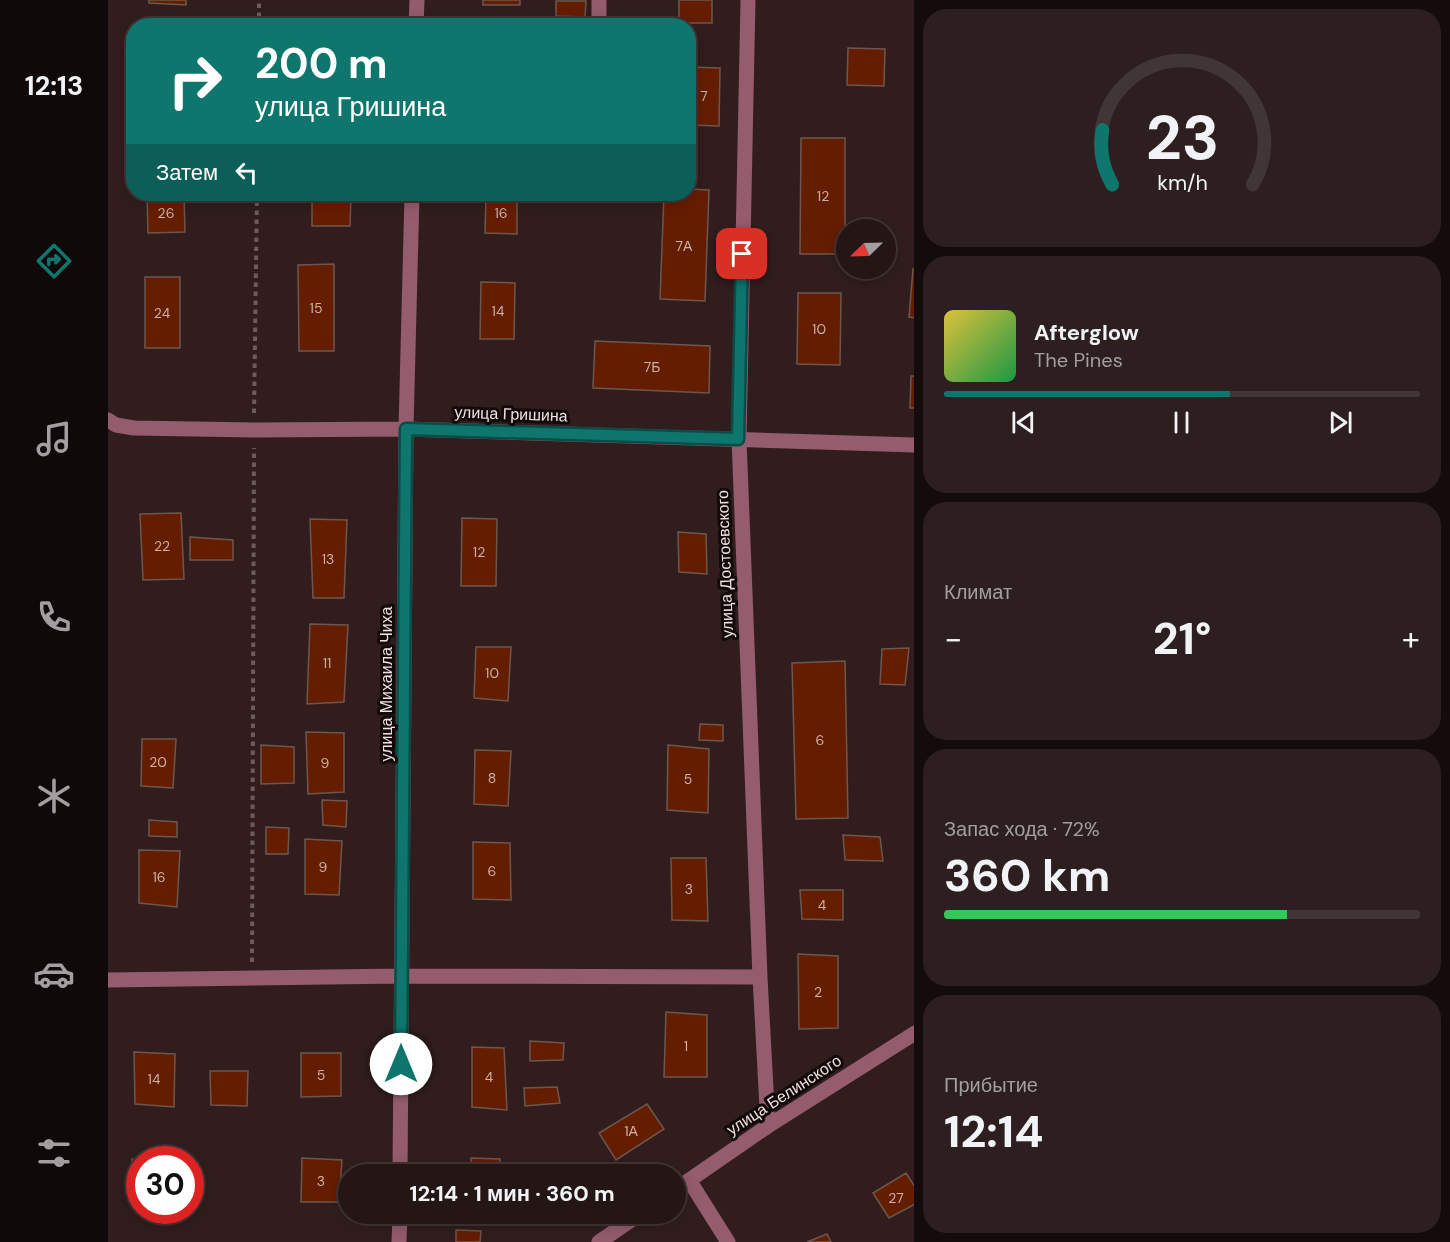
<!DOCTYPE html>
<html lang="ru">
<meta charset="utf-8">
<style>
body{margin:0;font-family:"DM Sans",sans-serif;background:#2d1f1f;color:#f1f3f6;height:100vh;display:flex;flex-direction:column;font-size:22px;white-space:nowrap}
*{box-sizing:border-box;margin:0}
p{font-size:20px;color:#a39fa1}
.icon{flex:none;width:33px;height:33px;fill:none;stroke:currentColor;stroke-width:2;stroke-linecap:round;stroke-linejoin:round}
.map{position:relative;flex:1;overflow:hidden}
.side{display:flex;flex-direction:column;gap:9px;padding:9px;background:#140c0c;width:536px}
.side>*{flex:none}
.hud{position:absolute;left:18px;top:18px;width:570px;height:183px;border-radius:24px;box-shadow:0 3px 15px #0003,0 0 0 2px #423535;background:#0f766e;color:#fff;overflow:hidden}
.needle{width:39px;rotate:247deg}
.fabs{position:absolute;left:728px;top:219px;display:grid;gap:12px}
.fabs a{display:grid;place-items:center;width:60px;height:60px;border-radius:50%;background:#251616;box-shadow:0 3px 15px #0003,0 0 0 2px #423535;font-size:30px}
.speed{position:absolute;left:18px;top:1146px;display:flex;gap:12px;font-size:30px;font-weight:700;text-align:center}
.speed>*{display:grid;place-content:center;width:78px;height:78px;border-radius:50%;background:#251616;box-shadow:0 3px 15px #0003,0 0 0 2px #423535;line-height:1}
.speed .limit{border:9px solid #d22;background:#fff;color:#111}
.pin{position:absolute;display:grid;place-items:center;width:51px;height:51px;color:#fff;margin:-26px;border-radius:12px;box-shadow:0 3px 9px #0006}
.me{position:absolute;width:66px;margin:-33px;rotate:0deg;stroke-linejoin:round;filter:drop-shadow(0 0 4px #0008)}
.turn{display:flex;align-items:center;gap:21px;height:126px;padding:0 30px;font-size:27px}
.turn .icon{width:78px;height:78px;stroke-width:2.5}
.turn b{display:block;font-size:42px;line-height:51px}
.then{display:flex;align-items:center;height:57px;padding:0 30px;background:#0003;gap:12px;font-size:22px}
.big{font-size:45px;font-weight:700;line-height:1.1}
.side .widget{flex:1;display:flex;flex-direction:column;justify-content:center;gap:9px;min-width:0;padding:0 21px;border-radius:24px;background:#2d1f1f}
.side .dial{align-items:center;gap:0}
.dial svg{height:156px;overflow:visible;fill:none;stroke:#423535;stroke-width:7;stroke-linecap:round;text-anchor:middle}
.dial text{fill:#f1f3f6;stroke:none}
.song{display:flex;align-items:center;gap:18px}
.cover{width:72px;height:72px;border-radius:9px;background:linear-gradient(135deg,hsl(50 70% 55%),hsl(140 70% 35%))}
.played{height:6px;border-radius:3px;background:linear-gradient(90deg,#0f766e 60%,#423535 60%)}
.keys{display:flex;justify-content:space-around;direction:ltr}
.heat{display:flex;justify-content:space-between;align-items:center;font-size:33px;direction:ltr}
.charge{height:9px;border-radius:4px;background:linear-gradient(90deg,#34c759 72%,#423535 0)}
.trip{position:absolute;left:230px;top:1164px;width:348px;height:60px;border-radius:30px;background:#251616;box-shadow:0 3px 15px #0003,0 0 0 2px #423535;font-weight:700;line-height:60px;text-align:center}
main{display:flex;flex:1;min-height:0}
.tabs{display:flex;flex-direction:column;width:108px;justify-content:space-around;align-items:center;background:#0f0909;color:#a39fa1}
.tabs .icon{width:42px;height:42px}
.tabs .on{color:#0f766e}
.tabs b{font-size:27px;color:#f1f3f6}
.map>svg:first-child{display:block}
.building{fill:#651d00;stroke:#6c574f;stroke-width:1.5}
.lines{fill:none;stroke-linecap:round;stroke-linejoin:round}
.path{stroke:#6e5b5b;stroke-width:4;stroke-dasharray:4.5 4.5;stroke-linecap:butt}
.minor{stroke:#945c6d;stroke-width:15}
.route-casing{stroke:#0a4d48;stroke-width:15}
.route{stroke:#0f766e;stroke-width:10}
.labels{text-anchor:middle;dominant-baseline:central;stroke-width:6;stroke-linejoin:round;paint-order:stroke}
.number-label{font-size:14px;fill:#cdb0a9}
.street-label{font-size:16px;fill:#f0e1e1;stroke:#120a09}
</style>
<main>
<nav class="tabs">
<b>12:13</b>
<svg class="icon on" aria-label="directions" viewBox="0 0 24 24"><path d="M12 3l9 9-9 9-9-9zM9 14v-3h6M13 9l2 2-2 2"/></svg>
<svg class="icon" aria-label="music" viewBox="0 0 24 24"><path d="M9 18V5l10-2v13"/><circle cx="6" cy="18" r="3"/><circle cx="16" cy="16" r="3"/></svg>
<svg class="icon" aria-label="phone" viewBox="0 0 24 24"><path d="M5 4h4l2 5-3 2q2 4 5 5l2-3 5 2v4C11 20 4 13 5 4z"/></svg>
<svg class="icon" aria-label="climate" viewBox="0 0 24 24"><path d="M12 3v18M4 7l16 10M4 17L20 7"/></svg>
<svg class="icon" aria-label="car" viewBox="0 0 24 24"><path d="M5 17H2v-5l4-1 3-4h7l3 4 3 1v5h-3M9 17h6M6 11h13"/><circle cx="7" cy="17" r="2"/><circle cx="17" cy="17" r="2"/></svg>
<svg class="icon" aria-label="filters" viewBox="0 0 24 24"><path d="M4 7h16M4 17h16"/><circle cx="9" cy="7" r="2"/><circle cx="15" cy="17" r="2"/></svg>
</nav>
<div class="map">
<svg width="807" height="1242" viewBox="0 0 807 1242">
<rect width="100%" height="100%" fill="#311d1d"/>
<path class="building" d="M41,0H78V5L41,3Z
M375,0H412V5H375Z
M571,0H604V23H571Z
M448,1H478L477,17L448,16Z
M740,48L777,49L776,86L739,85Z
M580,67L612,68L611,126L580,125Z
M693,138H737V254H692Z
M580,189L601,190L597,301L552,299L556,194H580Z
M39,194H76L77,232L40,233Z
M204,194H243L242,226H204Z
M378,194H409V234L377,233Z
M226,264V351H191L190,265Z
M805,269H807V318L801,317Z
M37,277H72V348H37Z
M373,282L407,283L406,339H372Z
M690,293H733L732,365L689,364Z
M487,341L602,346L601,393L485,388Z
M803,376H807V408H802Z
M73,513L76,579L35,580L32,514Z
M354,518L389,519L388,586H353Z
M202,519L239,520L236,598H205Z
M570,532L598,534L599,574L571,572Z
M82,537L125,540V560H82Z
M202,624L240,625L236,702L199,704Z
M368,647H403L400,701L366,698Z
M801,648L797,685L772,684L774,649Z
M737,661L740,818L688,819L684,663Z
M592,724L615,725V741L591,740Z
M198,732L236,733V792L200,794Z
M34,739H68L65,788L33,786Z
M153,745L186,747V783L153,784Z
M560,745L601,749L600,813L559,810Z
M367,750L403,751L400,806L366,804Z
M214,800L239,801L238,827L215,825Z
M41,820L69,822V837L41,836Z
M158,827L181,828L180,854H158Z
M735,835L772,837L775,861L737,860Z
M197,839L234,841L231,895L197,894Z
M365,842L402,843L403,900L365,899Z
M31,850L72,851L69,907L31,903Z
M563,858H598L600,921L564,920Z
M692,890H735V920L694,919Z
M690,954L730,956V1028L691,1029Z
M558,1012L599,1015V1077H556Z
M422,1041L456,1043L455,1060L422,1061Z
M364,1047L396,1048L399,1110L364,1107Z
M26,1052L67,1054L66,1107L27,1104Z
M193,1053H233V1096L193,1097Z
M102,1071H140L139,1106L103,1105Z
M449,1087L452,1103L417,1106L416,1088Z
M539,1104L556,1129L508,1160L491,1133Z
M194,1158L234,1160L231,1202H193Z
M363,1158L392,1159L391,1174H363Z
M24,1159L38,1160H32V1200H24Z
M798,1173L807,1187V1204L781,1218L765,1193Z
M348,1230L373,1231L372,1242H348Z
M719,1234L723,1242H699Z"/>
<g class="lines">
<path class="path" d="M151,26V0
M146,413L149,194
M144,962L146,448"/>
<path class="minor" d="M640,0L631,439L652,977L660,1126
M308,26L309,0
M491,26V0
M0,420L8,425L26,428L146,430L298,429L807,445
M0,980L294,976L652,977
M292,1174L298,429L304,194
M581,1180L620,1242
M567,1190L660,1126L807,1033
M291,1242L292,1214
M491,1242L532,1214"/>
</g>
<g class="lines">
<defs>
<path id="route" d="M293,1064L298,429L630,439L634,254"/>
</defs>
<use href="#route" class="route-casing"/>
<use href="#route" class="route"/>
</g>
<g class="labels">
<g class="number-label">
<text x="596" y="96">7</text>
<text x="715" y="196">12</text>
<text x="58" y="213">26</text>
<text x="393" y="213">16</text>
<text x="576" y="246">7А</text>
<text x="208" y="308">15</text>
<text x="390" y="311">14</text>
<text x="54" y="313">24</text>
<text x="711" y="329">10</text>
<text x="544" y="367">7Б</text>
<text x="54" y="546">22</text>
<text x="371" y="552">12</text>
<text x="220" y="559">13</text>
<text x="219" y="663">11</text>
<text x="384" y="673">10</text>
<text x="712" y="740">6</text>
<text x="50" y="762">20</text>
<text x="217" y="763">9</text>
<text x="384" y="778">8</text>
<text x="580" y="779">5</text>
<text x="215" y="867">9</text>
<text x="384" y="871">6</text>
<text x="51" y="877">16</text>
<text x="581" y="889">3</text>
<text x="714" y="905">4</text>
<text x="710" y="992">2</text>
<text x="578" y="1046">1</text>
<text x="213" y="1075">5</text>
<text x="381" y="1077">4</text>
<text x="46" y="1079">14</text>
<text x="523" y="1131">1А</text>
<text x="213" y="1181">3</text>
<text x="788" y="1198">27</text>
</g>
<g class="street-label">
<text transform="translate(403 414) rotate(2)">улица Гришина</text>
<text transform="translate(617 564) rotate(-92)">улица Достоевского</text>
<text transform="translate(278 684) rotate(-90)">улица Михаила Чиха</text>
<text transform="translate(676 1095) rotate(-33)">улица Белинского</text>
</g>
</g>
</svg>
<div class="fabs">
<a><svg class="needle" viewBox="-14 -14 28 28"><path d="M0-13l5 13h-10z" fill="#e53935"/><path d="M0 13l5-13h-10z" fill="#a39fa1"/></svg></a>
</div>
<div class="speed"><div class="limit">30</div></div>
<div class="pin" style="left:634px;top:254px;background:#d93025"><svg class="icon" aria-label="arrive" viewBox="0 0 24 24"><path d="M6 21V4h12l-3 4 3 4H6"/></svg></div>
<svg class="me" style="left:293px;top:1064px" viewBox="-20 -20 40 40"><circle r="19" fill="#fff"/><path d="M0-13L10 11 0 6-10 11z" fill="#0f766e"/></svg>
<div class="trip">12:14 · 1 мин · 360 m</div>
<div class="hud">
<div class="turn"><svg class="icon" aria-label="right" viewBox="0 0 24 24"><path d="M7 20v-9h11M14 6l5 5-5 5"/></svg><div><b>200 m</b>улица Гришина</div></div>
<div class="then">Затем<svg class="icon" aria-label="left" viewBox="0 0 24 24"><path d="M17 20v-9H6M10 6l-5 5 5 5"/></svg></div>
</div>
</div>
<section class="side">
<div class="widget dial"><svg viewBox="0 0 100 80">
<path d="M14 69A42 42 0 1 1 86 69"/>
<path d="M14 69A42 42 0 0 1 9 41" stroke="#0f766e"/>
<text x="50" y="56" font-size="32" font-weight="700">23</text>
<text x="50" y="72" font-size="11">km/h</text>
</svg></div>
<div class="widget">
<div class="song"><i class="cover"></i><div><b>Afterglow</b><p>The Pines</p></div></div>
<div class="played"></div>
<div class="keys"><svg class="icon" aria-label="previous" viewBox="0 0 24 24"><path d="M18 5L8 12l10 7zM5 5v14"/></svg><svg class="icon" aria-label="pause" viewBox="0 0 24 24"><path d="M8 5v14M16 5v14"/></svg><svg class="icon" aria-label="next" viewBox="0 0 24 24"><path d="M6 5l10 7-10 7zM19 5v14"/></svg></div>
</div>
<div class="widget"><p>Климат</p>
<div class="heat"><a>−</a><b class="big">21°</b><a>+</a></div>
</div>
<div class="widget"><p>Запас хода · 72%</p><b class="big">360 km</b><div class="charge"></div></div>
<div class="widget"><p>Прибытие</p><b class="big">12:14</b></div>
</section>
</main>
